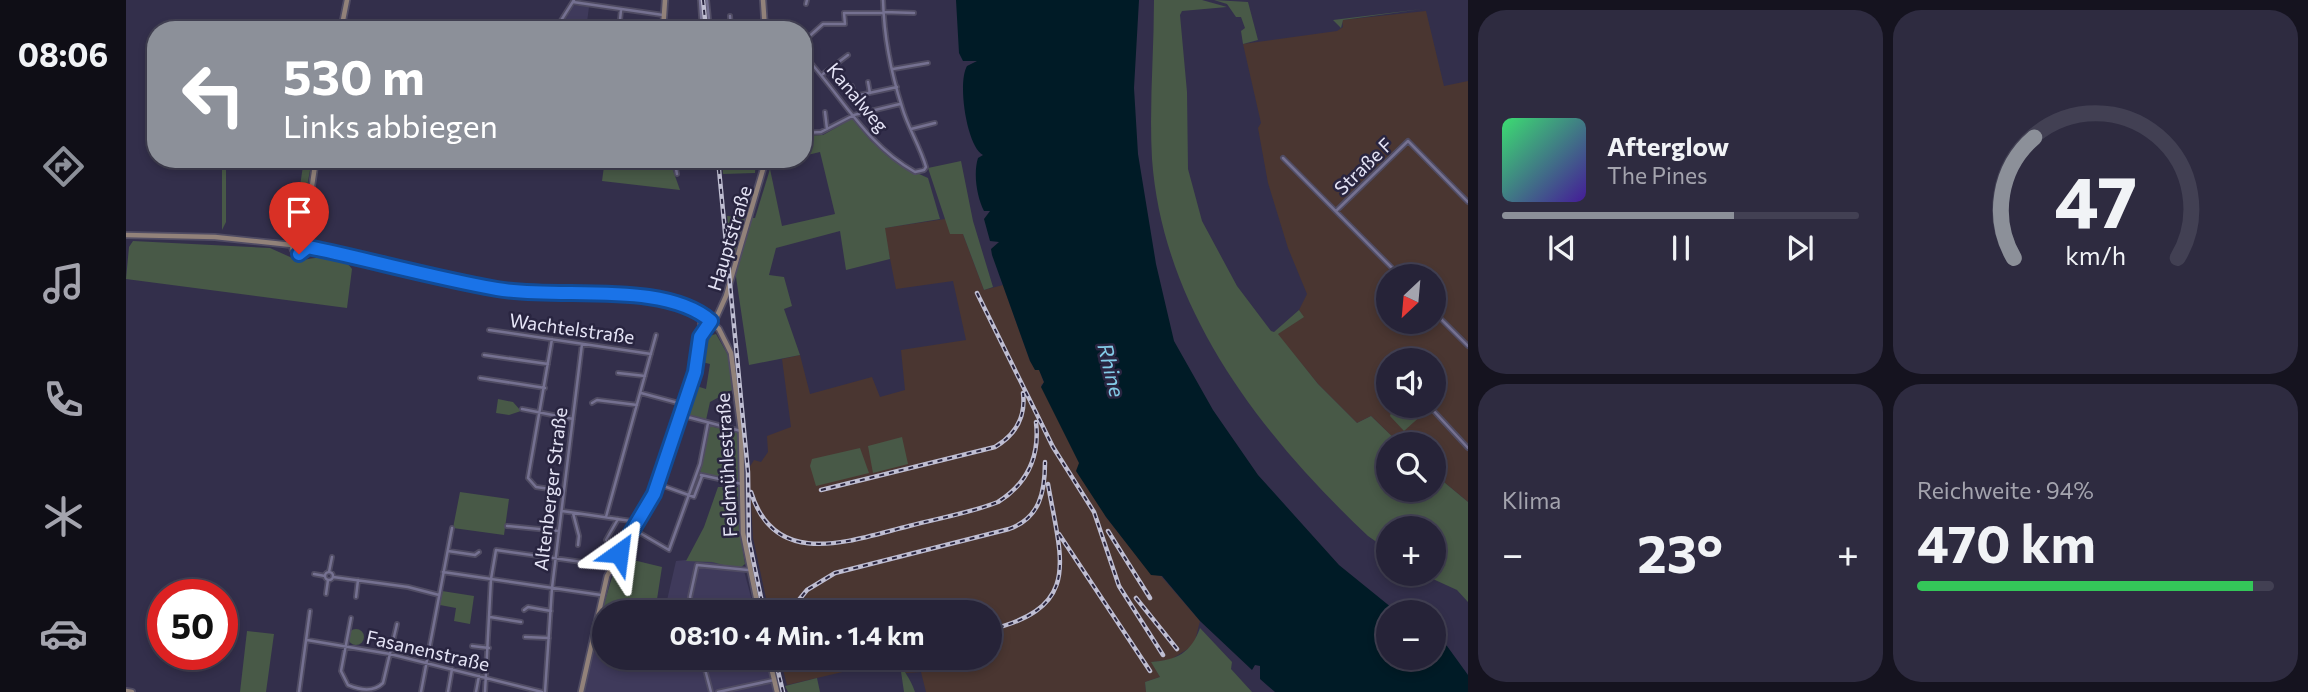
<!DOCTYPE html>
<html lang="de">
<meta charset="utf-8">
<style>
body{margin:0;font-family:Commissioner,sans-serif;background:#2e2b40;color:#f1f3f6;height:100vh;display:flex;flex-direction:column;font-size:26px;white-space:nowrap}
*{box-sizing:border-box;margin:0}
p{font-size:23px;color:#a4a4ae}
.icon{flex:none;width:38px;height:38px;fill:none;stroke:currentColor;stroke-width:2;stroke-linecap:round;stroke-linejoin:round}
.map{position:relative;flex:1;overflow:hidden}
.panel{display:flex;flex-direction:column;gap:10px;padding:10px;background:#15131f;width:840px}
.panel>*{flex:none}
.top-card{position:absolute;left:21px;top:21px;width:665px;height:147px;border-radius:28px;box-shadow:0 4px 10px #0003,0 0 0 2px #424053;background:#8c9099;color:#fff;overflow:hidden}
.needle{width:46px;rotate:206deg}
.controls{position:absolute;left:1250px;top:264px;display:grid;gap:14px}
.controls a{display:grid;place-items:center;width:70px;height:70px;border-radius:50%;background:#262338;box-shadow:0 4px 10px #0003,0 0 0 2px #424053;font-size:35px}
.speed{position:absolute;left:21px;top:579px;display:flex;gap:14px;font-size:35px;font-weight:700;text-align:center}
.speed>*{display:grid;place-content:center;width:91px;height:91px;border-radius:50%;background:#262338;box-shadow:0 4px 10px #0003,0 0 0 2px #424053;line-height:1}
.speed .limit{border:10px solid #d22;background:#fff;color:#111}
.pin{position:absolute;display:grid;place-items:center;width:60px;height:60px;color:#fff;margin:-72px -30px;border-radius:50% 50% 50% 0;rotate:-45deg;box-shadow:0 0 7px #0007}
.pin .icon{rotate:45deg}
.me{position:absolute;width:77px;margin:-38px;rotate:31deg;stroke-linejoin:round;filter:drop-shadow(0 0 5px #0008)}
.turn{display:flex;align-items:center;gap:24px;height:147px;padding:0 21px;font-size:32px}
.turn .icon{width:91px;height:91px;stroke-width:2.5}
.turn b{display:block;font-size:49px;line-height:60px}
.big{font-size:52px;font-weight:700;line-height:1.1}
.panel .widget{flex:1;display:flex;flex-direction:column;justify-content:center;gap:10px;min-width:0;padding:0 24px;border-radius:28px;background:#2e2b40}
.panel .dial{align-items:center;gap:0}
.dial svg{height:182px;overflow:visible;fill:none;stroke:#424053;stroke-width:7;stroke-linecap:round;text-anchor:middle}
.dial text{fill:#f1f3f6;stroke:none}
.song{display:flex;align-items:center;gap:21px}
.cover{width:84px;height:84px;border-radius:10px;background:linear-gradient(135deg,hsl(140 70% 55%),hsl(260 70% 35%))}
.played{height:7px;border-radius:4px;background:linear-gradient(90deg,#8c9099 65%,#424053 65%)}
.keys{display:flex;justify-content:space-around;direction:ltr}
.heat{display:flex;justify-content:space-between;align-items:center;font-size:38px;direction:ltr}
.charge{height:10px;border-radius:5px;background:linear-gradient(90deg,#34c759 94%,#424053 0)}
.panel .tiles{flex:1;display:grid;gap:10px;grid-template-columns:repeat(2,1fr)}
.trip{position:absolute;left:466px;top:600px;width:410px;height:70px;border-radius:35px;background:#262338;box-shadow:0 4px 10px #0003,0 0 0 2px #424053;font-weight:700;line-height:70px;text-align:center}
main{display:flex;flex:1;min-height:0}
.dock{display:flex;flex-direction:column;width:126px;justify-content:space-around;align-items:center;background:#0f0e16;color:#a4a4ae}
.dock .icon{width:49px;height:49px}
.dock .selected{color:#8c9099}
.dock b{font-size:32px;color:#f1f3f6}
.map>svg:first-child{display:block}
.built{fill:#3f3a5b}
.industrial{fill:#4a3631;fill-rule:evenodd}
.green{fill:#485947}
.water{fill:#001b26}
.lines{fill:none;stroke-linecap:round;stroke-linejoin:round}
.street-casing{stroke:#504c63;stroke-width:6}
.secondary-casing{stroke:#504c63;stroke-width:8}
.street{stroke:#757191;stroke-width:2.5}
.secondary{stroke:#92827a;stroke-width:4.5}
.rail-casing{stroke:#bfbed2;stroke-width:4.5}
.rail{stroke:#292540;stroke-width:2;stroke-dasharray:5;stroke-linecap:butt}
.route-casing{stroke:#114b97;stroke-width:18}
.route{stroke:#1a73e8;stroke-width:12}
.labels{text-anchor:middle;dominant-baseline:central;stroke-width:5;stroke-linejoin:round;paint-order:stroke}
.street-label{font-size:19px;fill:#e5e4f6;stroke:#292540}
.water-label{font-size:21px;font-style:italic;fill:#83cbe7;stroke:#292540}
</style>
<main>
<nav class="dock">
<b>08:06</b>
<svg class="icon selected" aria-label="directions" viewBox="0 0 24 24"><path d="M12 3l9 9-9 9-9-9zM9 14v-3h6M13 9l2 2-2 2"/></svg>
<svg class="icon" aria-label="music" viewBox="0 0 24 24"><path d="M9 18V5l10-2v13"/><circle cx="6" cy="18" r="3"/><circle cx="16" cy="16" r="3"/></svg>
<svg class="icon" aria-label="phone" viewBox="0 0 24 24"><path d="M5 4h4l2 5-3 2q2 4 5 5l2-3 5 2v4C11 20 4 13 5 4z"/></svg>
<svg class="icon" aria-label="climate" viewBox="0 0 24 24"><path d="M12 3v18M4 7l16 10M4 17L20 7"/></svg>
<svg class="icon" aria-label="car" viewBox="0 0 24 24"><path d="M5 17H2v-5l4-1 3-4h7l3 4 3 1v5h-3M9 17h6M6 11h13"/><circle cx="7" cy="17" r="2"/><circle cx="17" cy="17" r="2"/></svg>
</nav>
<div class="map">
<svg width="1342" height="692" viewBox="0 0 1342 692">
<rect width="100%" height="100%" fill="#332f4b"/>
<path class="built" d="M446,5L463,7L460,30H430Z
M569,559L617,567L629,612H521H529L530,607L539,609L550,561Z
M477,607L500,612H478V658H640L648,692H458Z"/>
<path class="industrial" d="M1300,11L1318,86L1342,81V502L1307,473V444H1274L1245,416L1231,423L1192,384L1151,334L1177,317L1173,310L1181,294L1162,248L1142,183L1132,128L1135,123L1117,44L1211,31L1217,27L1216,20ZM1262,276H1307V322H1262ZM1262,360H1307V406H1262Z
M819,219L837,234L858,290L877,285L904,361L913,369L918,383L915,385L980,517L1025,574L1035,576L1074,621L1068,645L1044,660L1026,662L1034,677L1019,682L1020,692H800L795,672L780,673L772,659L661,685L654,658H863V612H643L627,538L623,468L628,460L635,462L642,452L641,436L665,427L656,359L674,355L684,394L746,377L754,397L779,390L775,350L840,340L827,281L770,289L758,228Z"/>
<path class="green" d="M1028,0H1076L1101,7L1056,11L1054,15L1061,92L1062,169L1076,221L1111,286L1145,331L1148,332L1173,310L1178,317L1152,334L1192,384L1231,423L1245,416L1274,444H1262V490H1307V473L1342,502V602L1331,590L1296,574H1307V528H1262V550L1242,536C1136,436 1037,310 1026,159C1023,106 1028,53 1028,0Z
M1088,0L1122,2L1132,40L1117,44L1115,31L1119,28L1115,17H1110L1101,4Z
M1296,9L1217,20L1215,28L1207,20Z
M727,118L745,141L780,168L802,178L814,219L759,228L764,259L720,270L714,231L650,248L643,275L658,277L666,306L658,309L674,355L623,365L601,216L629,218L644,169L656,226L709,214L694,152L677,156V136L697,135Z
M96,159H100V222L96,230Z
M178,159H186L173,232L166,240Z
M479,159H543L554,190L476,181Z
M596,159H630L629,173L597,174Z
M835,161L847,221L867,287L858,290L837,234H824L802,168Z
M7,241L144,248L173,261C189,257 216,253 226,269L221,308L0,279L3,247Z
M590,334L602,355L608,389L584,402L580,420L556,413L567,385L580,389L584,364L576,362L583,336Z
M372,399L387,402L395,411L383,415L370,413Z
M1267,406H1292L1298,413L1278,431L1264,416Z
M583,426L612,432V481L574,473Z
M776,437L782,464L747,473L742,446Z
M734,448L743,473L690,486L684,466L686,459Z
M592,487H613L612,519L619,564L613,569L586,562L560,561L578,527Z
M334,492L383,499L378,535L327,528Z
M503,559L536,567L529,612H501L477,607L487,574H497Z
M316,591L348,596L344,624L328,621L330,608L314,605Z
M1074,628L1106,662L1105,669L1126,692H1020L1019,682L1034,677L1025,662C1051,660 1065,653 1074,628Z
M222 637a8 8 0 1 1 16 0a8 8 0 1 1-16 0Z
M121,631L148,634L140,692H114Z
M773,658C777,672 784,677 789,692H778Z
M691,678L694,692H662L659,686Z"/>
<path class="water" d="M830,0H1013L1008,88L1012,154L1030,264L1048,341L1087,410L1132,475L1213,565L1271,612H1262V658H1307V638L1321,646L1342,675V692H1149L1134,679V666L1129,665L1126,670L1074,621L1036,576L1025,575L980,517L950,471L953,463L915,387L918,382L913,370H909L904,361L866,255L865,249L873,242L864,241L858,219L864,211H858C851,197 847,174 852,158L857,155C841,147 831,83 841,66L851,61H837L833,53Z"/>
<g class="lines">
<defs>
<path id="street" d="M574,0L576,30
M581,0L584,30
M447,2L537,15
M680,4L681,0
M758,12L788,13
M638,19L652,30
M429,30L448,0
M493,30L495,10
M593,30L605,29L604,16
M677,42L697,24H719L718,13H757
M677,54C715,95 740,145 789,172L798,170L800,167C794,146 782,128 776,107C765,73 758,35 757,0
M767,69L802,63
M697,74L722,55
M742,82L744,93
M726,86L729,96L771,87
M677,106L680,132
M699,112L701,129
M785,129L809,123
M677,133L695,132L728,115L774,104
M1157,158L1274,276
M548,159L551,174
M1210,211L1282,141L1342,202
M1307,311L1342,346
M363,330L525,354
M426,339L402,478L410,487L438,491
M358,355L422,364
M492,373L519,376
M354,378L419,388
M515,393L556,404
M466,403L471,400L511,405
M1305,408L1342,448
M396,409L447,419
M554,415L615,431
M575,475L616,484
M532,484L568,497L576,476
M436,511L512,522
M447,513L453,536L452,545
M480,517L530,335
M381,526L433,531
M507,529L543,550L574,464L582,423
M480,540L492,519
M322,551L349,555L353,552
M203,572L206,557
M317,572L475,595
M199 576a4 4 0 1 1 8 0a4 4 0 1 1-8 0Z
M188,574L199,576
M207,577L282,587L313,595
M200,594L202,580
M230,597L232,580
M398,610L402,607L425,611
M566,612L564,597L571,565L622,570
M364,617L395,622
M225,618L215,671L222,685C234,690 248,692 257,683L271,624
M399,637L423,638
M181,640L264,654L416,692
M346,646L363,648
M576,658L585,692
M173,692L184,611
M295,692L326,528
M322,692L326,669
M350,692L353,676
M359,692L365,579L370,550L485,566L498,571
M419,692L426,588L456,344
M592,692L648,680"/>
<path id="secondary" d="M637,0L639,30
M215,30L221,0
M537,30L539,0
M0,235L89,237L166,245
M166 246a8 8 0 1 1 16 0a8 8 0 1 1-16 0Z
M178,239L190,159
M182,247L387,291L536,299L580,317L593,329L605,353L615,431L617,533L633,612
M570,313L575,319V333
M643,658L651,692
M0,691L6,692
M455,692L481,576L527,496L569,372L574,337L591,316L600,296L640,159"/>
</defs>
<use href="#street" class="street-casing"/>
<use href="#secondary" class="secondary-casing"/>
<use href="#street" class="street"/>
<use href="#secondary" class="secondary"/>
<defs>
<path id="rail" d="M577,0L580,30
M592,159L622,472L623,540L638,612
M851,293L927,447L968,512L993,586L1037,655
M695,490L869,447C889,435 900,417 897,393
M625,492C649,571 726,540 783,526C813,518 844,513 872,502C902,483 914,457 910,422
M982,531L1024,598
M933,534L1024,671
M1010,598L1051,649
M663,612L681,590L709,573L883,529C914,518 919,492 919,462
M863,630C957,607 935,560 922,484
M649,658L657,692
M734,660L743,658"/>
</defs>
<use href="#rail" class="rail-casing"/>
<use href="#rail" class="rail"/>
</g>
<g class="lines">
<defs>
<path id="route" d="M173,254L182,247C245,260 308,278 371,289C434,300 537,280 585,321L574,337L569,372L528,494L493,553"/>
</defs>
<use href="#route" class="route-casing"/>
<use href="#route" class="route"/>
</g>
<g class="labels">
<g class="street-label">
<text transform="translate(732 97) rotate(50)">Kanalweg</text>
<text transform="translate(1237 166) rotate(-44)">Straße F</text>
<text transform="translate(603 238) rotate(-73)">Hauptstraße</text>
<text transform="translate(446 328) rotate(8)">Wachtelstraße</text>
<text transform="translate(600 465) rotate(-93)">Feldmühlestraße</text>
<text transform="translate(424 489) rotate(-83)">Altenberger Straße</text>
<text transform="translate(302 650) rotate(13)">Fasanenstraße</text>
</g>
<g class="water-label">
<text transform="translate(986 370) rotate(76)">Rhine</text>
</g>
</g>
</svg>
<div class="controls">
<a><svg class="needle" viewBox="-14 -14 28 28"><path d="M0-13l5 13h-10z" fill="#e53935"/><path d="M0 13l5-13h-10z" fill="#a4a4ae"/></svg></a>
<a><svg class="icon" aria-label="sound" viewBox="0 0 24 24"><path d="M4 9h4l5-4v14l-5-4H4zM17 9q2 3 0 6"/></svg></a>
<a><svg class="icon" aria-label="search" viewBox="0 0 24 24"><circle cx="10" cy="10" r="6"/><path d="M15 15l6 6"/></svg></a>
<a>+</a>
<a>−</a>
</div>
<div class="speed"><div class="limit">50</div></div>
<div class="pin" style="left:173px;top:254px;background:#d93025"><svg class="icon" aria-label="arrive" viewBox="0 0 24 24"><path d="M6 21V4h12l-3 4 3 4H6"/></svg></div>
<svg class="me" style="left:493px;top:553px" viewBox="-20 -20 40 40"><path d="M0-17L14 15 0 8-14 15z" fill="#1a73e8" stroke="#fff" stroke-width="4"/></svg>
<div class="trip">08:10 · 4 Min. · 1.4 km</div>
<div class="top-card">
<div class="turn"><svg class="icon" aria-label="left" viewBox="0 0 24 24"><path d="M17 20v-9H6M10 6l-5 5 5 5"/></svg><div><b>530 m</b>Links abbiegen</div></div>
</div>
</div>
<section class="panel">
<div class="tiles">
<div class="widget">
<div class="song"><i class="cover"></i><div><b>Afterglow</b><p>The Pines</p></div></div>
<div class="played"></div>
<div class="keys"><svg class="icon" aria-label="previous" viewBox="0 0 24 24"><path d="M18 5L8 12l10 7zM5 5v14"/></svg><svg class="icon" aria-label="pause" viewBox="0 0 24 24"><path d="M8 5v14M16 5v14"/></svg><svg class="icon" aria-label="next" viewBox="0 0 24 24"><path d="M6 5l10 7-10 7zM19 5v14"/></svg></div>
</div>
<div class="widget dial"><svg viewBox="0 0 100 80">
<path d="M14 69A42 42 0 1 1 86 69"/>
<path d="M14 69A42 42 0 0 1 23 16" stroke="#8c9099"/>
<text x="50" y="56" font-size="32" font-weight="700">47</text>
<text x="50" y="72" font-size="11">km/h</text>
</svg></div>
<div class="widget"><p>Klima</p>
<div class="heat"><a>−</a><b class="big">23°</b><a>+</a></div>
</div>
<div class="widget"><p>Reichweite · 94%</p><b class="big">470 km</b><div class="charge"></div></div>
</div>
</section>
</main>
